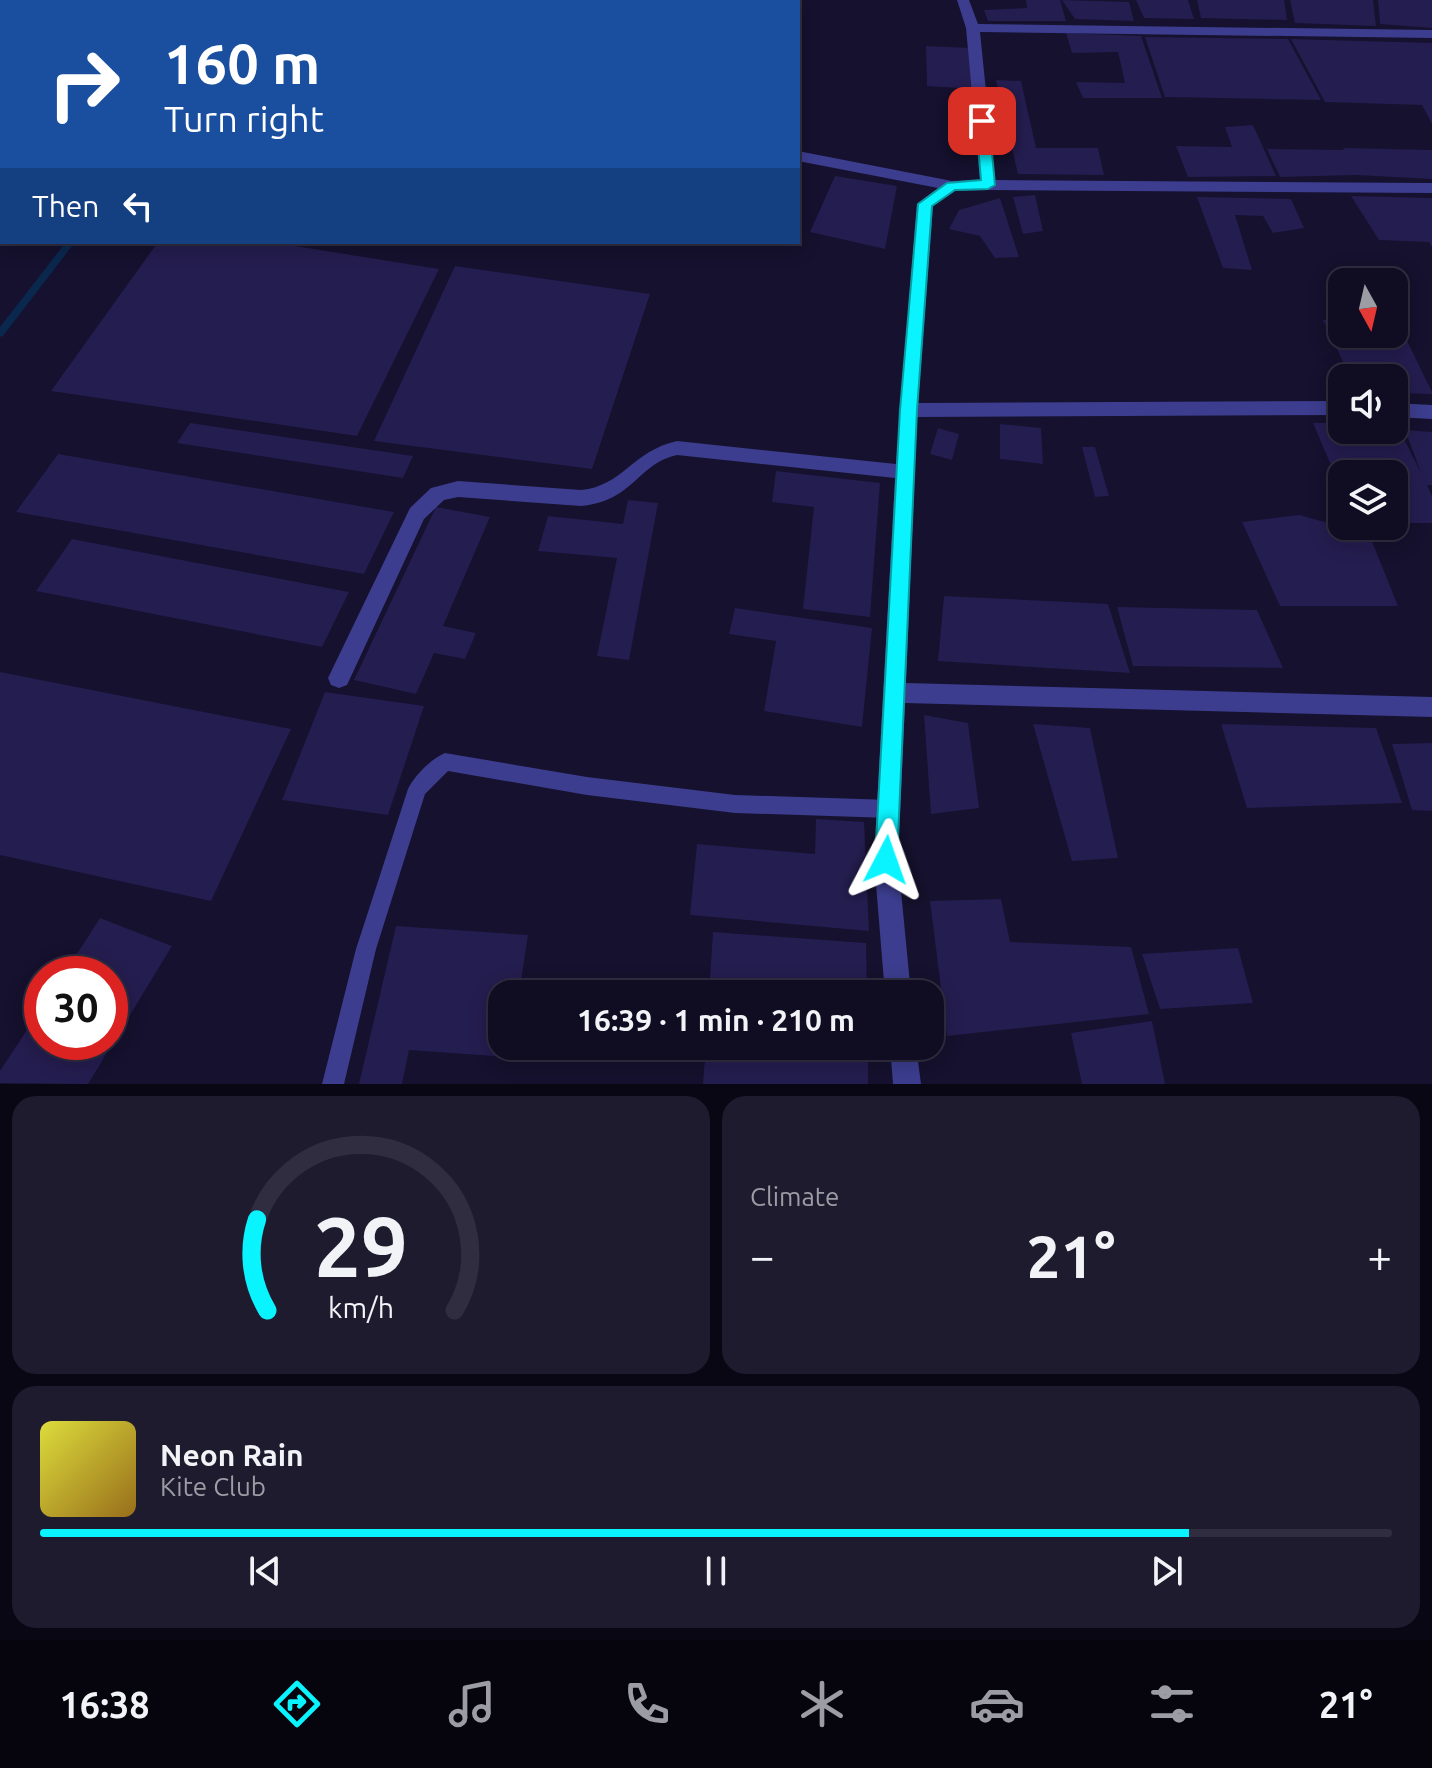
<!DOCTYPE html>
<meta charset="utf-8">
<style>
body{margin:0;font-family:Ubuntu,sans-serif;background:#1e1b2f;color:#f1f3f6;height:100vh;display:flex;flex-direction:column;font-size:30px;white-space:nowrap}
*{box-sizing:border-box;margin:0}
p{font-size:26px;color:#9c9ca5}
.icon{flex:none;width:44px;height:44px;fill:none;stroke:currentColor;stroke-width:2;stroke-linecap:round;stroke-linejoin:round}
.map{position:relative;height:1084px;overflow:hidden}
.sheet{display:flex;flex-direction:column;gap:12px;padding:12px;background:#090713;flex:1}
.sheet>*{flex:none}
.banner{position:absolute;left:0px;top:0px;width:800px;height:244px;box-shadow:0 4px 20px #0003,0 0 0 2px #302d40;background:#1a4fa0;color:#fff;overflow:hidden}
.needle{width:52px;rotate:172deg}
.fabs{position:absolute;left:1328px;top:268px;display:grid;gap:16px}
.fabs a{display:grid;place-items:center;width:80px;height:80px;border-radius:16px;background:#100d22;box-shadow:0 4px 20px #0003,0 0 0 2px #302d40;font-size:40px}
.speed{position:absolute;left:24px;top:956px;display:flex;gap:16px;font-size:40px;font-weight:700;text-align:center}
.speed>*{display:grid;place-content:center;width:104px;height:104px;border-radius:50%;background:#100d22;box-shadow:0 4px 20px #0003,0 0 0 2px #302d40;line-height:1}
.speed .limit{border:12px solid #d22;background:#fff;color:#111}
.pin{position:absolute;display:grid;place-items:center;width:68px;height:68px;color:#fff;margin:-34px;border-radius:16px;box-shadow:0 4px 12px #0006}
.me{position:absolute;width:88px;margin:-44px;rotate:4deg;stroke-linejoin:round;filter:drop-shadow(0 0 6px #0008)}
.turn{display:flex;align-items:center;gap:28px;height:168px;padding:0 32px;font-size:36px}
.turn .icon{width:104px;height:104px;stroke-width:2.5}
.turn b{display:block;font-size:56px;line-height:68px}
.then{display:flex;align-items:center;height:76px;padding:0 32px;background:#0003;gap:16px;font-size:30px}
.big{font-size:60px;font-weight:700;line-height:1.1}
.sheet .card{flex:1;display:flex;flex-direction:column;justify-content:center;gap:12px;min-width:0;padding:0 28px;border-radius:24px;background:#1e1b2f}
.sheet .dial{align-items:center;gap:0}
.dial svg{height:208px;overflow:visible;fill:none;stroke:#302d40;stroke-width:7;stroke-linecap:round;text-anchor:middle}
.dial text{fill:#f1f3f6;stroke:none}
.song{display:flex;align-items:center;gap:24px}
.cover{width:96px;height:96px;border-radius:12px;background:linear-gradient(135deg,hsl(60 70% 55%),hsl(40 70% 35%))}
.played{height:8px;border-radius:4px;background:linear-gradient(90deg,#0af4ff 85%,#302d40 85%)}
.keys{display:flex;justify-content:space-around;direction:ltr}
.heat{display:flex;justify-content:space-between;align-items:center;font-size:44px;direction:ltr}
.sheet .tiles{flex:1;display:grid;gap:12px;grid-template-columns:1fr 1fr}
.card:last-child{grid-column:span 2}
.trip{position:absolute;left:488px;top:980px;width:456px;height:80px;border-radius:24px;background:#100d22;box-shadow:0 4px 20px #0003,0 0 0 2px #302d40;font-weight:700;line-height:80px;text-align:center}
.tabs{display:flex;height:128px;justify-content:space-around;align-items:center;background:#06050e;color:#9c9ca5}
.tabs .icon{width:56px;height:56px}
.tabs .selected{color:#0af4ff}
.tabs b{font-size:36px;color:#f1f3f6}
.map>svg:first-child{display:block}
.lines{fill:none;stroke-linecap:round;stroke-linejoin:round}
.stream{fill:#0a274e;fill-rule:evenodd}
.building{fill:#241d4f}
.lane{fill:#3c3d8e;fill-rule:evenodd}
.street{fill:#3c3d8e;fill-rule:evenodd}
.route{fill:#0af4ff;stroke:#069fa6;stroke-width:2}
</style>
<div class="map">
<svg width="1432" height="1084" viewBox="0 0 1432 1084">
<rect width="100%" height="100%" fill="#15112e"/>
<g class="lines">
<path class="stream" d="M0,117H2V121H0Z
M66,242H75L3,336L0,337V327Z"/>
</g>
<path class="building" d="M1026,0H1060L1066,21H988L984,10L1027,8Z
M1062,0L1129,2L1134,21L1075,19Z
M1136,0H1188L1194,19L1144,18Z
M1197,0H1284L1287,20L1201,18Z
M1290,0H1373L1376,26L1295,23Z
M1378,0H1432V28L1380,24Z
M1066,33L1141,36L1162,98H1083L1076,82L1125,83L1118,52L1072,53Z
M1145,37L1288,39L1321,100L1165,97Z
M1291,39L1432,43V124L1422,105L1325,102Z
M926,46L971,48L975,89L927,86Z
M996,80L1021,81L1036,148H1098L1104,175L1018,174Z
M1253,125L1276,176L1188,177L1176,146L1232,147L1225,127Z
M1343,148L1432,150V179L1356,175L1280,177L1267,149L1344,150Z
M835,176L897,186L885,249L810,232Z
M1035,195L1043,231L1023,234L1013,197Z
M1351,196L1432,198V247L1429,242L1379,240Z
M1197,197L1291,199L1304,228L1273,233L1263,216L1235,215L1252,270L1223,268Z
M1000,198L1019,257L995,258L980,236L949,229L959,210Z
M158,242H270L439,269L357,436L51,391Z
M455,266L650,294L592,469L374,441Z
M1394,314L1432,392V394L1394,393V378H1351L1323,320L1342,319V334H1394Z
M1394,419L1421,473L1405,430L1432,432V485H1427L1432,496V523H1394V474H1386L1381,463H1330L1313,423H1342V430H1394Z
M190,423L413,456L403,478L177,443Z
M1000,424L1041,428L1043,464L1000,459Z
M938,428L959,434L952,460L930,454Z
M1082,447H1095L1109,496L1095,497Z
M58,454L394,512L364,574L16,512Z
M776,471L880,483L870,617L803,609L814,507L772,502Z
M628,500L658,503L629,660L597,656L617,558L538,551L548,516L623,524Z
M436,507L490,517L443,626L476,633L465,659L434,653L416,694L354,680Z
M1299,515L1369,534L1398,606H1280L1242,522Z
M72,539L349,592L322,647L36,591Z
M944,596L1108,604L1130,673L938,661Z
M1117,607L1257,610L1283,668L1133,666Z
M735,608L872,628L862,727L764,711L776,641L729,634Z
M0,672L291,729L211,901L0,855Z
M325,692L424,706L388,815L282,800Z
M924,715L968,723L979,808L931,814Z
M1033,724L1090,728L1118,858L1072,861Z
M1221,724L1376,728L1402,803L1247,808Z
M1432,743V811L1412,810L1392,744Z
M816,819L864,822L869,931L690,915L697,844L815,854Z
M1001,899L1010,942L1131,947L1149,1014L947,1036L930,901Z
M100,918L172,946L88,1084L0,1083V1071L42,1007V1042H110V974H64Z
M396,926L528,935L519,994H502V1046H510L508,1057L409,1050L402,1084H359Z
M713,932L866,943L867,994H709Z
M1238,948L1253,1003L1160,1009L1142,954Z
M1152,1021L1165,1084H1082L1071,1033Z
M706,1046H868V1084H703Z"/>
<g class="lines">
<path class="lane" d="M310,0H321L309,2Z
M730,0H740V2H730Z
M445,753L587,777L735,795L890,800L897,803L899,809L897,815L890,818L735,813L587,795L448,771L425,794L376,949L344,1084H322L356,949L408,789C414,776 431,759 445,753Z"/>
<path class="street" d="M957,0H969L978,24L1432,30V38L980,32L995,180L1432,183V193L988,190L955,191L933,206L918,403L1342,401V415L917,417L906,683L1432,697V717L905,703L898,860L911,994H885L874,860L895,478L677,455C637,464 634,501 581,506L458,497L444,500L424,519L347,685L339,688L331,685L328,678L410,508L431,488L458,481L581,490C623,486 632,451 677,441L896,464L917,204L938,188L798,161V151L952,181L980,180L966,28Z
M1394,403L1432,405V419L1394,417Z
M890,1046H916L921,1084H893Z"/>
</g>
<path class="route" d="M982,117L989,121L995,185L988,189L955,190L932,206L917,410L897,860L894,868L886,871L878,868L875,860L900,410L918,204L947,183L981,180L976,121Z"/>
</svg>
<div class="fabs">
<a><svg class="needle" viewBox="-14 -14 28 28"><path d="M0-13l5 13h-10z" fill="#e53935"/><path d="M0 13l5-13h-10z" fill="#9c9ca5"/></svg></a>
<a><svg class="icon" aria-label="sound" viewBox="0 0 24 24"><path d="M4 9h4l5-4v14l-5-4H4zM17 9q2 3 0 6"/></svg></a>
<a><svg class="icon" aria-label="layers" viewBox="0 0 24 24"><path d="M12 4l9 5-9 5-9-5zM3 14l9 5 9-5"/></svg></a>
</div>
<div class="speed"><div class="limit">30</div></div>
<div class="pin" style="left:982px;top:121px;background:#d93025"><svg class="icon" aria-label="arrive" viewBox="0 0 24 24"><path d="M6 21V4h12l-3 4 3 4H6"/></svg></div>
<svg class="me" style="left:886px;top:860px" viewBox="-20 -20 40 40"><path d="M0-17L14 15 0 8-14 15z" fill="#0af4ff" stroke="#fff" stroke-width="4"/></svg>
<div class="trip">16:39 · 1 min · 210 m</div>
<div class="banner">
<div class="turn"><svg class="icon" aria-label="right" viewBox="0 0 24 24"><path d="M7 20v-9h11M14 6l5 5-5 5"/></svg><div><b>160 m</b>Turn right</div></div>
<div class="then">Then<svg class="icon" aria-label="left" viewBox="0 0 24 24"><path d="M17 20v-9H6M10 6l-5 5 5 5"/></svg></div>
</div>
</div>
<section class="sheet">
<div class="tiles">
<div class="card dial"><svg viewBox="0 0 100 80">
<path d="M14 69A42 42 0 1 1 86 69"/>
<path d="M14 69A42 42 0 0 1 10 34" stroke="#0af4ff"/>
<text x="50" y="56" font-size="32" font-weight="700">29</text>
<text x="50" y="72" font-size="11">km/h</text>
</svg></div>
<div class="card"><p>Climate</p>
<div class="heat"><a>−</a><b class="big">21°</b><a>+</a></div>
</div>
<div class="card">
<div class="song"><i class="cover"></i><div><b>Neon Rain</b><p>Kite Club</p></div></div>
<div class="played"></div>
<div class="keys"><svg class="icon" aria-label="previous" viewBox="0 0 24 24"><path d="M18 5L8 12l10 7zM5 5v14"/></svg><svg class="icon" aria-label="pause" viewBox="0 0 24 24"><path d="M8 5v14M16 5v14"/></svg><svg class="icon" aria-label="next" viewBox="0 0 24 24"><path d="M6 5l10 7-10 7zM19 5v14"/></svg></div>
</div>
</div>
</section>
<nav class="tabs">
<b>16:38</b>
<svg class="icon selected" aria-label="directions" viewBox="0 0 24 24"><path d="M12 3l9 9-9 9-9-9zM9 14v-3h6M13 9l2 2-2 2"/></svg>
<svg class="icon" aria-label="music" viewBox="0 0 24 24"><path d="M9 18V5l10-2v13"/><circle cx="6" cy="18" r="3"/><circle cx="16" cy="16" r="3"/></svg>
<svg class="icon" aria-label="phone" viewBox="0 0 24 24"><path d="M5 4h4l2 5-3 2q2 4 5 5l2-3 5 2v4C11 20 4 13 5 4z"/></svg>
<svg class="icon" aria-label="climate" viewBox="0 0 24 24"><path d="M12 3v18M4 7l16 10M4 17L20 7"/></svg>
<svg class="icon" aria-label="car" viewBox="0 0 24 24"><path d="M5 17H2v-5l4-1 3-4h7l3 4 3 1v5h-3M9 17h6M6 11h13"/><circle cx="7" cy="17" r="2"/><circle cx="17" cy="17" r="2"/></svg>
<svg class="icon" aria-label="filters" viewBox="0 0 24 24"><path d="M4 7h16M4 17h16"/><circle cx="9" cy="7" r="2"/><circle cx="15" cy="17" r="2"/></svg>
<b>21°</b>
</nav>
